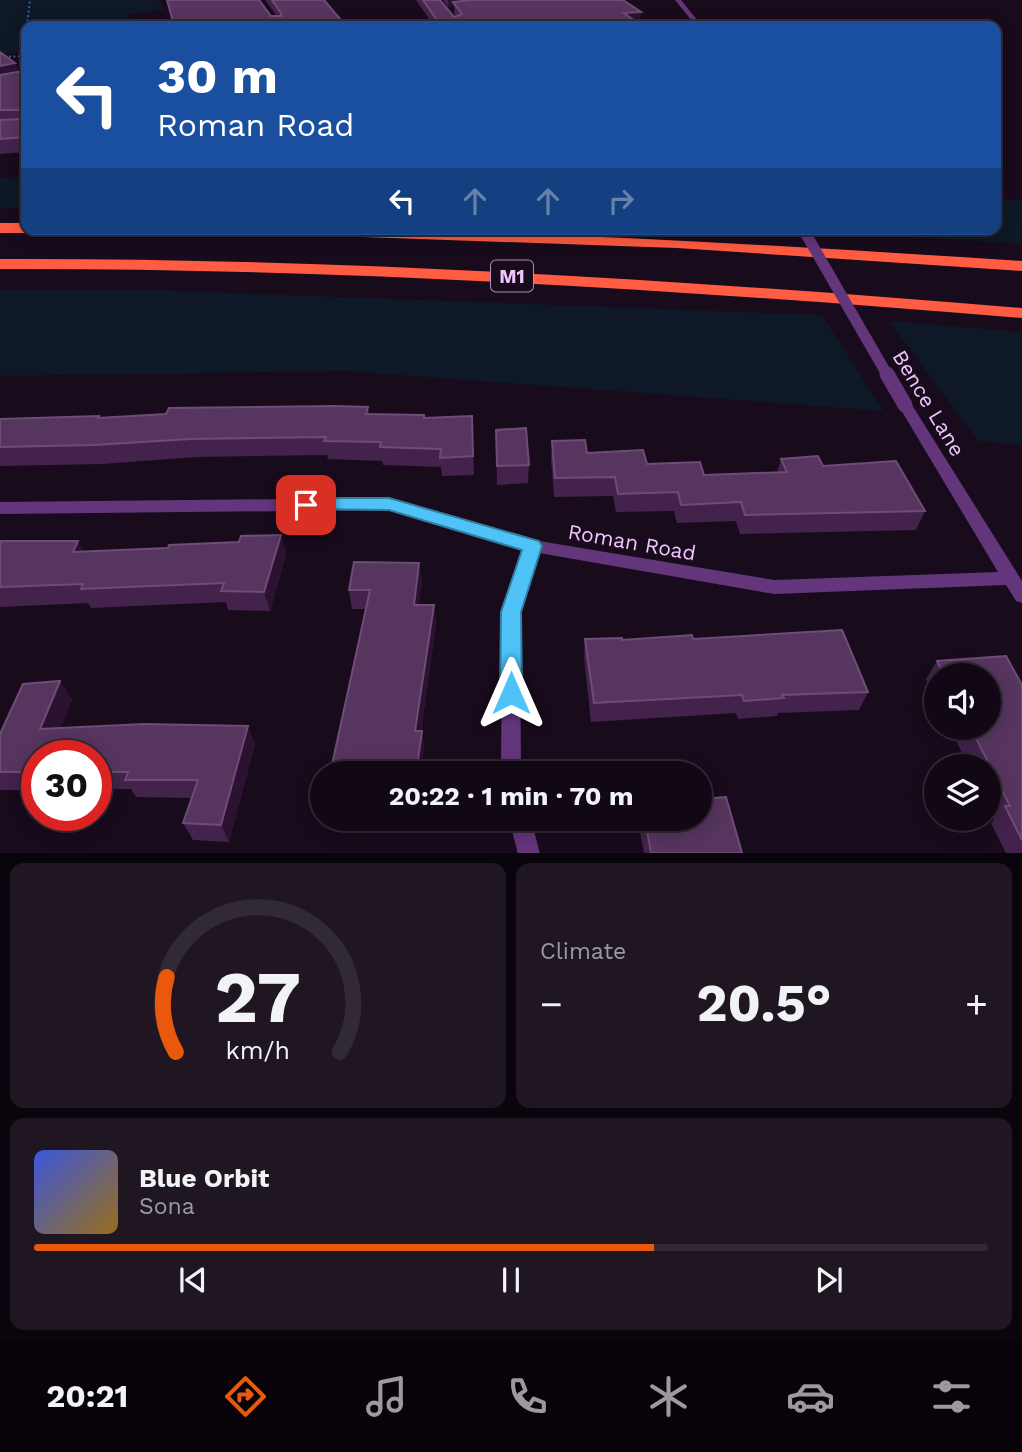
<!DOCTYPE html>
<meta charset="utf-8">
<style>
body{margin:0;font-family:"Work Sans",sans-serif;background:#1f1622;color:#f1f3f6;height:100vh;display:flex;flex-direction:column;font-size:26px;white-space:nowrap}
*{box-sizing:border-box;margin:0}
p{font-size:23px;color:#9c9aa0}
.icon{flex:none;width:38px;height:38px;fill:none;stroke:currentColor;stroke-width:2;stroke-linecap:round;stroke-linejoin:round}
.map{position:relative;height:853px;overflow:hidden}
.panel{display:flex;flex-direction:column;gap:10px;padding:10px;background:#0a040c;flex:1}
.panel>*{flex:none}
.banner{position:absolute;left:21px;top:21px;width:980px;height:214px;border-radius:14px;box-shadow:0 4px 18px #0003,0 0 0 2px #312934;background:#1a4fa0;color:#fff;overflow:hidden}
.buttons{position:absolute;left:924px;top:663px;display:grid;gap:14px}
.buttons a{display:grid;place-items:center;width:77px;height:77px;border-radius:50%;background:#120815;box-shadow:0 4px 18px #0003,0 0 0 2px #312934;font-size:35px}
.speed{position:absolute;left:21px;top:740px;display:flex;gap:14px;font-size:35px;font-weight:700;text-align:center}
.speed>*{display:grid;place-content:center;width:91px;height:91px;border-radius:50%;background:#120815;box-shadow:0 4px 18px #0003,0 0 0 2px #312934;line-height:1}
.speed .limit{border:10px solid #d22;background:#fff;color:#111}
.pin{position:absolute;display:grid;place-items:center;width:60px;height:60px;color:#fff;margin:-30px;border-radius:14px;box-shadow:0 4px 10px #0006}
.me{position:absolute;width:77px;margin:-38px;rotate:0deg;stroke-linejoin:round;filter:drop-shadow(0 0 5px #0008)}
.turn{display:flex;align-items:center;gap:24px;height:147px;padding:0 21px;font-size:32px}
.turn .icon{width:91px;height:91px;stroke-width:2.5}
.turn b{display:block;font-size:49px;line-height:60px}
.lanes{display:flex;align-items:center;height:66px;padding:0 21px;background:#0003;justify-content:center;gap:35px;direction:ltr}
.lanes .off{opacity:.35}
.big{font-size:52px;font-weight:700;line-height:1.1}
.panel .tile{flex:1;display:flex;flex-direction:column;justify-content:center;gap:10px;min-width:0;padding:0 24px;border-radius:14px;background:#1f1622}
.panel .dial{align-items:center;gap:0}
.dial svg{height:182px;overflow:visible;fill:none;stroke:#312934;stroke-width:7;stroke-linecap:round;text-anchor:middle}
.dial text{fill:#f1f3f6;stroke:none}
.song{display:flex;align-items:center;gap:21px}
.cover{width:84px;height:84px;border-radius:10px;background:linear-gradient(135deg,hsl(230 70% 55%),hsl(40 70% 35%))}
.played{height:7px;border-radius:4px;background:linear-gradient(90deg,#ea580c 65%,#312934 65%)}
.keys{display:flex;justify-content:space-around;direction:ltr}
.heat{display:flex;justify-content:space-between;align-items:center;font-size:38px;direction:ltr}
.panel .tiles{flex:1;display:grid;gap:10px;grid-template-columns:1fr 1fr}
.tile:last-child{grid-column:span 2}
.trip{position:absolute;left:310px;top:761px;width:402px;height:70px;border-radius:35px;background:#120815;box-shadow:0 4px 18px #0003,0 0 0 2px #312934;font-weight:700;line-height:70px;text-align:center}
.menu{display:flex;height:112px;justify-content:space-around;align-items:center;background:#070308;color:#9c9aa0}
.menu .icon{width:49px;height:49px}
.menu .selected{color:#ea580c}
.menu b{font-size:32px;color:#f1f3f6}
.map>svg:first-child{display:block}
.green{fill:#0e1826}
.lines{fill:none;stroke-linecap:round;stroke-linejoin:round}
.path{stroke:#2c65ac;stroke-width:2;stroke-dasharray:2 2.5;stroke-linecap:butt}
.street{fill:#63367b;fill-rule:evenodd}
.highway{fill:#ff5c41;fill-rule:evenodd}
.street-bridge-far1{stroke:#63367b;stroke-width:11}
.street-bridge{stroke:#63367b;stroke-width:15}
.wall{fill:#43234b}
.shaded-wall{fill:#2a1230}
.building{fill:#56355e;stroke:#6e4c77;stroke-width:2}
.route{fill:#4fc3f7;stroke:#337fa1;stroke-width:2}
.labels{text-anchor:middle;dominant-baseline:central;stroke-width:7;stroke-linejoin:round;paint-order:stroke}
.shield{fill:#180b1c;stroke:#af8ebb;stroke-width:2}
.shield-label{font-size:19px;font-weight:bold;fill:#f0c6ff}
.street-label{font-size:21px;fill:#f0c6ff;stroke:#180b1c}
</style>
<div class="map">
<svg width="1022" height="854" viewBox="0 0 1022 854">
<rect width="100%" height="100%" fill="#180b1c"/>
<path class="green" d="M0,0H158L165,10L129,14L132,21L146,20L149,26H26V52L0,54Z
M0,177H26V208H0Z
M996,198L1022,200V244L826,232L825,229H996Z
M0,290H152L822,315L884,411L345,371L0,376Z
M889,321L1022,332V445L978,441Z"/>
<g class="lines">
<path class="path" d="M27,26L30,0
M26,38V48
M0,57L26,56"/>
<path class="street" d="M675,0H681L702,26H696Z
M905,401L912,405L1022,581V603L1016,601L1006,585L774,594L539,553L520,612L521,774H501L502,612L524,549L389,510L0,514V502L389,498L533,540L774,580L998,572L898,405Z
M509,819H531L540,854H518Z"/>
<path class="highway" d="M0,223H26V229H33L26,233H0Z
M271,229C523,229 771,245 1022,261V271L677,248L279,234Z
M0,259C342,258 682,280 1022,308V318C682,290 342,268 0,269Z"/>
<path class="street-bridge-far1" d="M803,229L888,376"/>
<path class="street-bridge" d="M887,374L905,405"/>
</g>
<path class="wall" d="M265,0H324L346,26L271,16H277Z
M416,0H440L454,17L456,16L454,14V6L448,7L443,0H623L641,12L639,24L642,26H434Z
M0,52L15,63L18,72L23,71L21,63L26,53V152L0,154Z
M368,407L369,414L424,415V418L472,416L474,475L442,476L441,467L383,465L382,461L328,459L327,455L197,457L102,464L0,466V419L100,418Z
M496,430L529,465L528,483L497,485Z
M552,441L587,453L704,475L777,472L781,459L823,466L925,511L916,530L740,534L736,521L677,523L674,511L616,512L613,496L554,497L551,460Z
M281,535L286,554L270,611L228,610L226,602L91,608L88,603L0,607V541L84,552L168,548L239,542Z
M419,563L422,581L418,605H434L436,624L421,731H422L424,749L366,609H352L349,590Z
M585,639L622,640L693,639L868,692L859,710L778,713L777,716L738,719L736,713L591,722L584,657Z
M937,661L1022,685V853H1006L991,823L994,820L989,809V766H968L950,728H989V676H936V700L926,679Z
M60,681L72,700L60,728L255,744L229,842L193,840L183,823L192,798L136,797L131,789H96V756H37V790H0V734Z
M328,819H415V826L328,821Z
M639,819H700L742,853H644L638,821Z"/>
<path class="shaded-wall" d="M448,0H489L453,2L454,6L448,7Z
M641,12L639,24L624,13Z
M15,63L20,76L0,80V66Z
M281,535L286,554L270,611L264,592Z
M78,541L88,559L73,552Z
M419,563L422,581L416,623L414,605Z
M434,605L436,624L418,749L415,731Z
M60,681L72,700L52,747L40,729Z
M248,726L255,744L229,842L221,825Z
M422,731L424,749L421,774H416Z"/>
<path class="building" d="M167,0H259L271,16H281V13L272,0H324L346,26H174Z
M423,0H440L454,17L462,14L453,2L472,0H623L641,12L624,13L642,26H441Z
M0,52L15,63L0,66Z
M26,53V137L0,139V120L21,119L23,110H0V75L23,71L24,65L21,63Z
M334,406L368,407L366,414L424,415V418L472,416L473,456L440,458L441,449L380,447L381,442L324,441L326,437L191,439L94,445L0,447V419L99,416L98,418L166,414L169,408Z
M526,428L529,465L497,466L496,430Z
M585,440L587,453L643,450L647,464L700,462L704,475L787,472L781,459L818,456L823,466L896,461L925,511L745,515L741,502L681,505L678,492L618,494L615,477L555,478L552,441Z
M281,535L264,592L221,591L224,583L81,589L83,584L0,587V541H78L73,552L168,548L169,545L239,542L241,536Z
M354,562L419,563L414,605H434L415,731H422L416,774H330L370,590H349Z
M842,630L868,692L782,695L784,698L744,701L742,695L594,703L585,639L622,638V640L692,635L693,639Z
M1006,656L1022,685V840L1005,806H1010L971,728H989V676H944L937,661Z
M60,681L40,729L144,724L248,726L221,825L183,823L198,780H125L128,772H96V756H37V772H0V734L23,684Z
M726,797L742,853H651L645,819H700V799Z"/>
<path class="route" d="M306,498H389L539,541L542,546L521,612L522,693L518,699L511,702L503,699L500,693L501,612L522,550L389,510L300,509L297,505L300,500Z"/>
<g class="labels">
<rect class="shield" x="491" y="260.5" width="42" height="31" rx="5"/>
<g class="shield-label">
<text x="512" y="276">M1</text>
</g>
<g class="street-label">
<text transform="translate(929 403) rotate(59)">Bence Lane</text>
<text transform="translate(632 542) rotate(10)">Roman Road</text>
</g>
</g>
</svg>
<div class="buttons">
<a><svg class="icon" aria-label="sound" viewBox="0 0 24 24"><path d="M4 9h4l5-4v14l-5-4H4zM17 9q2 3 0 6"/></svg></a>
<a><svg class="icon" aria-label="layers" viewBox="0 0 24 24"><path d="M12 4l9 5-9 5-9-5zM3 14l9 5 9-5"/></svg></a>
</div>
<div class="speed"><div class="limit">30</div></div>
<div class="pin" style="left:306px;top:505px;background:#d93025"><svg class="icon" aria-label="arrive" viewBox="0 0 24 24"><path d="M6 21V4h12l-3 4 3 4H6"/></svg></div>
<svg class="me" style="left:511px;top:693px" viewBox="-20 -20 40 40"><path d="M0-17L14 15 0 8-14 15z" fill="#4fc3f7" stroke="#fff" stroke-width="4"/></svg>
<div class="trip">20:22 · 1 min · 70 m</div>
<div class="banner">
<div class="turn"><svg class="icon" aria-label="left" viewBox="0 0 24 24"><path d="M17 20v-9H6M10 6l-5 5 5 5"/></svg><div><b>30 m</b>Roman Road</div></div>
<div class="lanes"><svg class="icon" aria-label="left" viewBox="0 0 24 24"><path d="M17 20v-9H6M10 6l-5 5 5 5"/></svg><svg class="icon off" aria-label="ahead" viewBox="0 0 24 24"><path d="M12 20V5M6 11l6-6 6 6"/></svg><svg class="icon off" aria-label="ahead" viewBox="0 0 24 24"><path d="M12 20V5M6 11l6-6 6 6"/></svg><svg class="icon off" aria-label="right" viewBox="0 0 24 24"><path d="M7 20v-9h11M14 6l5 5-5 5"/></svg></div>
</div>
</div>
<section class="panel">
<div class="tiles">
<div class="tile dial"><svg viewBox="0 0 100 80">
<path d="M14 69A42 42 0 1 1 86 69"/>
<path d="M14 69A42 42 0 0 1 10 36" stroke="#ea580c"/>
<text x="50" y="56" font-size="32" font-weight="700">27</text>
<text x="50" y="72" font-size="11">km/h</text>
</svg></div>
<div class="tile"><p>Climate</p>
<div class="heat"><a>−</a><b class="big">20.5°</b><a>+</a></div>
</div>
<div class="tile">
<div class="song"><i class="cover"></i><div><b>Blue Orbit</b><p>Sona</p></div></div>
<div class="played"></div>
<div class="keys"><svg class="icon" aria-label="previous" viewBox="0 0 24 24"><path d="M18 5L8 12l10 7zM5 5v14"/></svg><svg class="icon" aria-label="pause" viewBox="0 0 24 24"><path d="M8 5v14M16 5v14"/></svg><svg class="icon" aria-label="next" viewBox="0 0 24 24"><path d="M6 5l10 7-10 7zM19 5v14"/></svg></div>
</div>
</div>
</section>
<nav class="menu">
<b>20:21</b>
<svg class="icon selected" aria-label="directions" viewBox="0 0 24 24"><path d="M12 3l9 9-9 9-9-9zM9 14v-3h6M13 9l2 2-2 2"/></svg>
<svg class="icon" aria-label="music" viewBox="0 0 24 24"><path d="M9 18V5l10-2v13"/><circle cx="6" cy="18" r="3"/><circle cx="16" cy="16" r="3"/></svg>
<svg class="icon" aria-label="phone" viewBox="0 0 24 24"><path d="M5 4h4l2 5-3 2q2 4 5 5l2-3 5 2v4C11 20 4 13 5 4z"/></svg>
<svg class="icon" aria-label="climate" viewBox="0 0 24 24"><path d="M12 3v18M4 7l16 10M4 17L20 7"/></svg>
<svg class="icon" aria-label="car" viewBox="0 0 24 24"><path d="M5 17H2v-5l4-1 3-4h7l3 4 3 1v5h-3M9 17h6M6 11h13"/><circle cx="7" cy="17" r="2"/><circle cx="17" cy="17" r="2"/></svg>
<svg class="icon" aria-label="filters" viewBox="0 0 24 24"><path d="M4 7h16M4 17h16"/><circle cx="9" cy="7" r="2"/><circle cx="15" cy="17" r="2"/></svg>
</nav>
